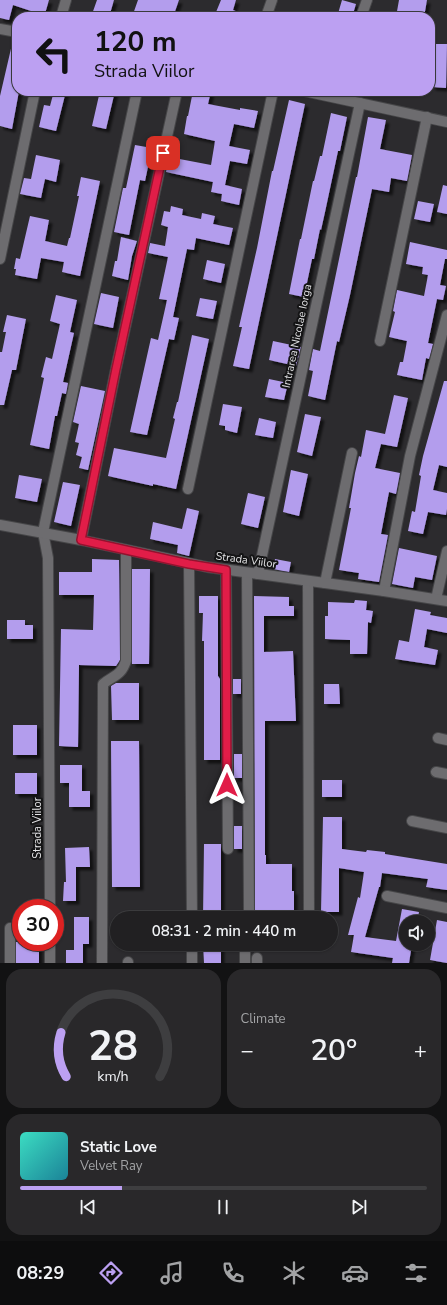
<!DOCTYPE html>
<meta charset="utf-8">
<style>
body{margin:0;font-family:"Nunito Sans",sans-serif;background:#29282a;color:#f1f3f6;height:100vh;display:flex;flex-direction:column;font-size:15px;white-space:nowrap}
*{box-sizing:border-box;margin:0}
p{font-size:13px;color:#a2a3a5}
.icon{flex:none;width:22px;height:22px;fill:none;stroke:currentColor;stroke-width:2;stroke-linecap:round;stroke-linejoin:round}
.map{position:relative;height:963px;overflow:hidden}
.panel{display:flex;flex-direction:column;gap:6px;padding:6px;background:#121213;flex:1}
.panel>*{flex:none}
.guide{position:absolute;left:12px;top:12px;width:423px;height:84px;border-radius:16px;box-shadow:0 1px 3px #0004,0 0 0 1px #3e3e40;background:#bca0f2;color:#111;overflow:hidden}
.fabs{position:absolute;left:399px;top:915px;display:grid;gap:8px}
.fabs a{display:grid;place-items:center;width:36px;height:36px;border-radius:50%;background:#212022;box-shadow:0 1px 3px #0004,0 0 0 1px #3e3e40;font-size:20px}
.speed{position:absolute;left:12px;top:899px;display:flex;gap:8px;font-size:20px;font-weight:700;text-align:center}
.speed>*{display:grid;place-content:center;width:52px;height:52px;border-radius:50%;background:#212022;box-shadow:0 1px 3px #0004,0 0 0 1px #3e3e40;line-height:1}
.speed .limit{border:6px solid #d22;background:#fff;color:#111}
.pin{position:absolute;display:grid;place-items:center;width:34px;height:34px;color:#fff;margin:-17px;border-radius:8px;box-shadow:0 2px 6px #0006}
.me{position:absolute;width:44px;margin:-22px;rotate:0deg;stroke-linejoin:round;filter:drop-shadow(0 0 3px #0008)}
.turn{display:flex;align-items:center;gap:14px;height:84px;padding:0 16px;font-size:18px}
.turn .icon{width:52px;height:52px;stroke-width:2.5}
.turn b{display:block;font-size:28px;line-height:34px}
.big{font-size:30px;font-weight:600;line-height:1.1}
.panel .tile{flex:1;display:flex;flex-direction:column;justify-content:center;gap:6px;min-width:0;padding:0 14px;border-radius:16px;background:#29282a}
.panel .dial{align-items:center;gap:0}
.dial svg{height:104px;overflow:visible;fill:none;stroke:#3e3e40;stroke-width:7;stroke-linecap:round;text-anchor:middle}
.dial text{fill:#f1f3f6;stroke:none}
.song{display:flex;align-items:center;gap:12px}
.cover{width:48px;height:48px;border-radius:6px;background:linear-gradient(135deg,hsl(170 70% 55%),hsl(190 70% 35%))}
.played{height:4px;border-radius:2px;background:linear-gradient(90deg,#bca0f2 25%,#3e3e40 25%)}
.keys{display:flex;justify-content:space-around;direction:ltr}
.heat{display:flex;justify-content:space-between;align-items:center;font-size:22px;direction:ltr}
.panel .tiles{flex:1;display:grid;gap:6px;grid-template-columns:1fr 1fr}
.tile:last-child{grid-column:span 2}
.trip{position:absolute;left:110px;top:911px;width:228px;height:40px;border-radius:20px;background:#212022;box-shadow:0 1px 3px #0004,0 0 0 1px #3e3e40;font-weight:600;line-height:40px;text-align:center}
.menu{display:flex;height:64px;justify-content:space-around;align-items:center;background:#0d0d0e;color:#a2a3a5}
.menu .icon{width:28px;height:28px}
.menu .current{color:#bca0f2}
.menu b{font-size:18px;color:#f1f3f6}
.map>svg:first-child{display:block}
.building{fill:#b39ded;filter:url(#shadow)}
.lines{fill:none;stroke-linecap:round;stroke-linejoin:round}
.street-casing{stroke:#464648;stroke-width:12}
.secondary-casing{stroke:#464648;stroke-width:12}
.street{stroke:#6d6c6f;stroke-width:10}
.secondary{stroke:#6d6c6f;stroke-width:10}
.route-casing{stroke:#92132f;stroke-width:10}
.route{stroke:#e11d48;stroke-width:7}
.labels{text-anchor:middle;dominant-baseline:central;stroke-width:4;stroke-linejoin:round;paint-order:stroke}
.street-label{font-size:11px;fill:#e3e3e5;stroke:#141415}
</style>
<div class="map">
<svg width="447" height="963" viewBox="0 0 447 963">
<defs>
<filter id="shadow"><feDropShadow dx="3.5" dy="3.5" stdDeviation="1" flood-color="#0009"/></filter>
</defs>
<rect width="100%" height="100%" fill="#2c2b2e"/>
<path class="building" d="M0,0H49L44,17H29L31,11L13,5L9,20L0,18Z
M97,0H114L109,17H91Z
M138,0H179L173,17H132Z
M221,0H236L233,10L250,17H214Z
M342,0L356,4L352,17H337Z
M399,0H427L424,17H396Z
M13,40L17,41V91H19L12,129L0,126V96Z
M433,44H447L446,88L432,87Z
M54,91H66L56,131L39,127L44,105L50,106Z
M100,91H115L106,129L92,126Z
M193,91H211L208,104L240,110V108L258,111L254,128L234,124L229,146L250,150L247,164L230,161L225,185L242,189L239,205L221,201L222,194L211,192L213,182L166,172L169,157L211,165L215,141L184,134L187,116H188Z
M289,100L305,104L249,369L233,366L242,327H239L244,305L257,248L272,171H273Z
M331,113L347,117L340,151H338L325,212L321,230L320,229L314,259H312L304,297L289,294L300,239H301L313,181H314L320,156H322Z
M368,117L386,120L380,149L412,155L407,181L391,178L389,192L372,189L350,295L339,342L337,341L325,400L308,396L313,371L309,370L313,349L320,351L356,177H357Z
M135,145L152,148L145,181L140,180L129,235L114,232L123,188H126Z
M36,155L60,160L56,182L45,179L41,198L20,194L24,178L31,179Z
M81,177L100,181L80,276L62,272L64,262L41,258L37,279L15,275L16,269H14L16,258L20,259L30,216L49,220L45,241L67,246L69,238H70L79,196H77Z
M443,185L447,186V214L437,212Z
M418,201L434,204L430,222L414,219Z
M171,206L183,209L182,215L201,219L202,213L215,216L213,224L233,228L229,245L196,238L194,250L187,249L173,317L179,318L174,340L169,339L147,435L130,432L151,338L158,340L167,300L159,299L168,257L148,253L150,243L165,246L168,227L161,225L164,211L170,212Z
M121,237L137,241L132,256L128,280L112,276L115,261H117Z
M410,242L447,250V259H445L440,285L446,286L443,300L437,299L428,343L433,344L429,359L426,358L422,380L397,375L400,362H403L407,341L389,337L395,312L393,311L397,290L424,296L428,275L422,274L423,267L406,264Z
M207,260L225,264L221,283L203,279Z
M101,293L119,297L113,328L94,324Z
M56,295L77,300L70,332L74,333L63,382L68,383L66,394L62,393L57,416H55L49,449L30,445L44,378L41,377L46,357L52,359L60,324L50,321Z
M200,298L217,301L213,319L196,316Z
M7,315L26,319L16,370H12L4,405H0V352H2L6,332H3Z
M192,335L209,339L176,489L153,484V486L108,476L114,448L166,458L175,419L173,418L177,402H178Z
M273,341L301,347L296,366L269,360Z
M269,379L288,383L284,400L265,397Z
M444,381H447V467L439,465L433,490L447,493V509L446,515L428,512L423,534L408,531L412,511L415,512L421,476L419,475L423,456Z
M81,386L105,391L88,470L79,468L82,457L76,455L79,443L75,442L79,424L73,422Z
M394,395L408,398L397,447L381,444L375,468L400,473L396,494L389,492L381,534L388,535L379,582L358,579L359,573L339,570L351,508H349L355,473L359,456L361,457L366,430L385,434Z
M223,404L242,407L237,433L225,430V426L219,425Z
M305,414L321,417L312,456L297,452Z
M259,418L276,422L273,438L255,435Z
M291,470L308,474L299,516L283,512Z
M19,475L42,479L37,502L15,498Z
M63,482L80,485L71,526L54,522Z
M248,493L265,497L258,528L241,524Z
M187,508L199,511L189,556L177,553L178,545L150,539L153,522L182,529Z
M399,548L437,556L432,580L415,577L413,588L392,584Z
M92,559L119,560L120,660L116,666L79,665L78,747L59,746L61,629L93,630L94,595H59V572H92Z
M275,559L291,562L289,572L273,569Z
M132,569H150L149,664H132Z
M199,596H218V676L220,679V760H204V641H202L203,613H199Z
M254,596L289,597V606H294V616H264V652L293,651L296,721H265V855H266V864H292V891H294V918H275V916H255Z
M355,600L367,601L366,610L373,611L371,623L368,622L367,654H350V640L325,639V616H328V602L354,603Z
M415,609L431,612L430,615L447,618V633L427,629L424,647L438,650L435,665L395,659L399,640L409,642Z
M7,620H25V625H33V639H7Z
M233,679H241V694H233Z
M116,683H139V720H112L111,686Z
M324,684H339L340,704H324Z
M13,725H37V755H13Z
M111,741H139L140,887H112Z
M234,754H242V778H234Z
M60,765H82V791H90V807H69V783H60Z
M15,773H37V794H15Z
M322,780H342V797H322Z
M323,817H342V849L366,852L367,850L385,852V854L447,864V890L426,887L428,879L382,873L380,887H379L365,937L396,941L402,909L419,912L417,922H406V944H412L409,963H392L393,958L351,952L354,935H348L358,897L360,898L364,872L339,868V912H321Z
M234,826H242V849H234Z
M204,844H221V918H203Z
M89,847L90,867H76V901H63L64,882H66L65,848Z
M74,917H89V944H83V963H66V950H74Z
M437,920L447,922V963L430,960Z
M16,942H39V963H16Z
M203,944H221V963H204Z"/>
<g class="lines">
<defs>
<path id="street" d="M61,17L66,0
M266,17L272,0
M361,17L367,0
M0,259L35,91
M380,341L427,117
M188,489L273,91
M81,540L116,369L177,91
M189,564L192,918
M226,570L228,849
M247,573L249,913
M258,574L360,103
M308,581L309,918
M325,583L352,453
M384,591L410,456L447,315
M436,599L447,551
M438,738L447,740
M436,772L447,774
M412,821L447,828
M387,896L447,908
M50,908L48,558L43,532L137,91
M10,928V963
M50,942V963
M192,944V963
M245,945V963
M102,963L103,684C114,675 121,676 126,661V550
M128,963V962
M257,963V958"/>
<path id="secondary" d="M0,29L17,32
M304,91L447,122
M0,525L81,540L207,567L384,591L447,601"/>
</defs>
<use href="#street" class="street-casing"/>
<use href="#secondary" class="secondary-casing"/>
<use href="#street" class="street"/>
<use href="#secondary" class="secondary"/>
</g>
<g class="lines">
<defs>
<path id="route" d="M163,153L116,369L81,540L189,564L226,570L227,785"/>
</defs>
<use href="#route" class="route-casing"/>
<use href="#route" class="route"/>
</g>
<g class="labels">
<g class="street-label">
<text transform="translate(297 336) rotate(-78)">Intrarea Nicolae Iorga</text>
<text transform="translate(246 560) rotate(8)">Strada Viilor</text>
<text transform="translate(37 828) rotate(-90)">Strada Viilor</text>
</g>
</g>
</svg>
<div class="fabs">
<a><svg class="icon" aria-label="sound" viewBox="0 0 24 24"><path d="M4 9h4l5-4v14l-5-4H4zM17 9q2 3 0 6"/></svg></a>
</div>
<div class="speed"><div class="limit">30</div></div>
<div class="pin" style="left:163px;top:153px;background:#d93025"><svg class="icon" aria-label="arrive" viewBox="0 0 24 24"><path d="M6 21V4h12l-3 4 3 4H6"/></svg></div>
<svg class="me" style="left:227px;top:785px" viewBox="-20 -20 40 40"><path d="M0-17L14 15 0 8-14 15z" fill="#e11d48" stroke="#fff" stroke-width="4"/></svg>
<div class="trip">08:31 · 2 min · 440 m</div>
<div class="guide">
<div class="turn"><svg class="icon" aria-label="left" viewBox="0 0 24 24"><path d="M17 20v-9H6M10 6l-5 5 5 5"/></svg><div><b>120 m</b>Strada Viilor</div></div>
</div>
</div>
<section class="panel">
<div class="tiles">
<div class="tile dial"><svg viewBox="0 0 100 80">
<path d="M14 69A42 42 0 1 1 86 69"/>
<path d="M14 69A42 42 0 0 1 10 35" stroke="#bca0f2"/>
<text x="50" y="56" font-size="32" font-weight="700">28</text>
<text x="50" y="72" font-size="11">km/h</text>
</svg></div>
<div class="tile"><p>Climate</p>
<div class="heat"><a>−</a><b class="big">20°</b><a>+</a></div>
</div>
<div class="tile">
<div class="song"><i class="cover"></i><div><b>Static Love</b><p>Velvet Ray</p></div></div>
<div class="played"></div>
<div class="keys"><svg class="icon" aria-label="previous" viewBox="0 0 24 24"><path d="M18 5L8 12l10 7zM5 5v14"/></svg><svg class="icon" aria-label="pause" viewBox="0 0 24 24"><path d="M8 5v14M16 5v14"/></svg><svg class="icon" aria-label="next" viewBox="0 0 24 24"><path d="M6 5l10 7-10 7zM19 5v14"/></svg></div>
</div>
</div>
</section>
<nav class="menu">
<b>08:29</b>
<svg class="icon current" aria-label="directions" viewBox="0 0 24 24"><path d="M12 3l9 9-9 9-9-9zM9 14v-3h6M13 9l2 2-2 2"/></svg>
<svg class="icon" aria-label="music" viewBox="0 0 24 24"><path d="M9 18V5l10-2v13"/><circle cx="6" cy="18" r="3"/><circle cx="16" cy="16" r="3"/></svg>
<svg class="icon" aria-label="phone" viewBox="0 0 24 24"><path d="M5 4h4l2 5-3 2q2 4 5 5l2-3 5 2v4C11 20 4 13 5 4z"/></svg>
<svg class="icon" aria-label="climate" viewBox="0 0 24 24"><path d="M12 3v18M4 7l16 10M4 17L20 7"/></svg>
<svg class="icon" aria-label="car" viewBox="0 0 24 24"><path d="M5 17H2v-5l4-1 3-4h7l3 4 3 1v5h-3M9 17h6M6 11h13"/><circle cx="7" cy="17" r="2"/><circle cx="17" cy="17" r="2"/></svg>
<svg class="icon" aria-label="filters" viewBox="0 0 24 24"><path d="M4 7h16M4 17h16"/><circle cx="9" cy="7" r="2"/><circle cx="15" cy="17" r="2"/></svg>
</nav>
